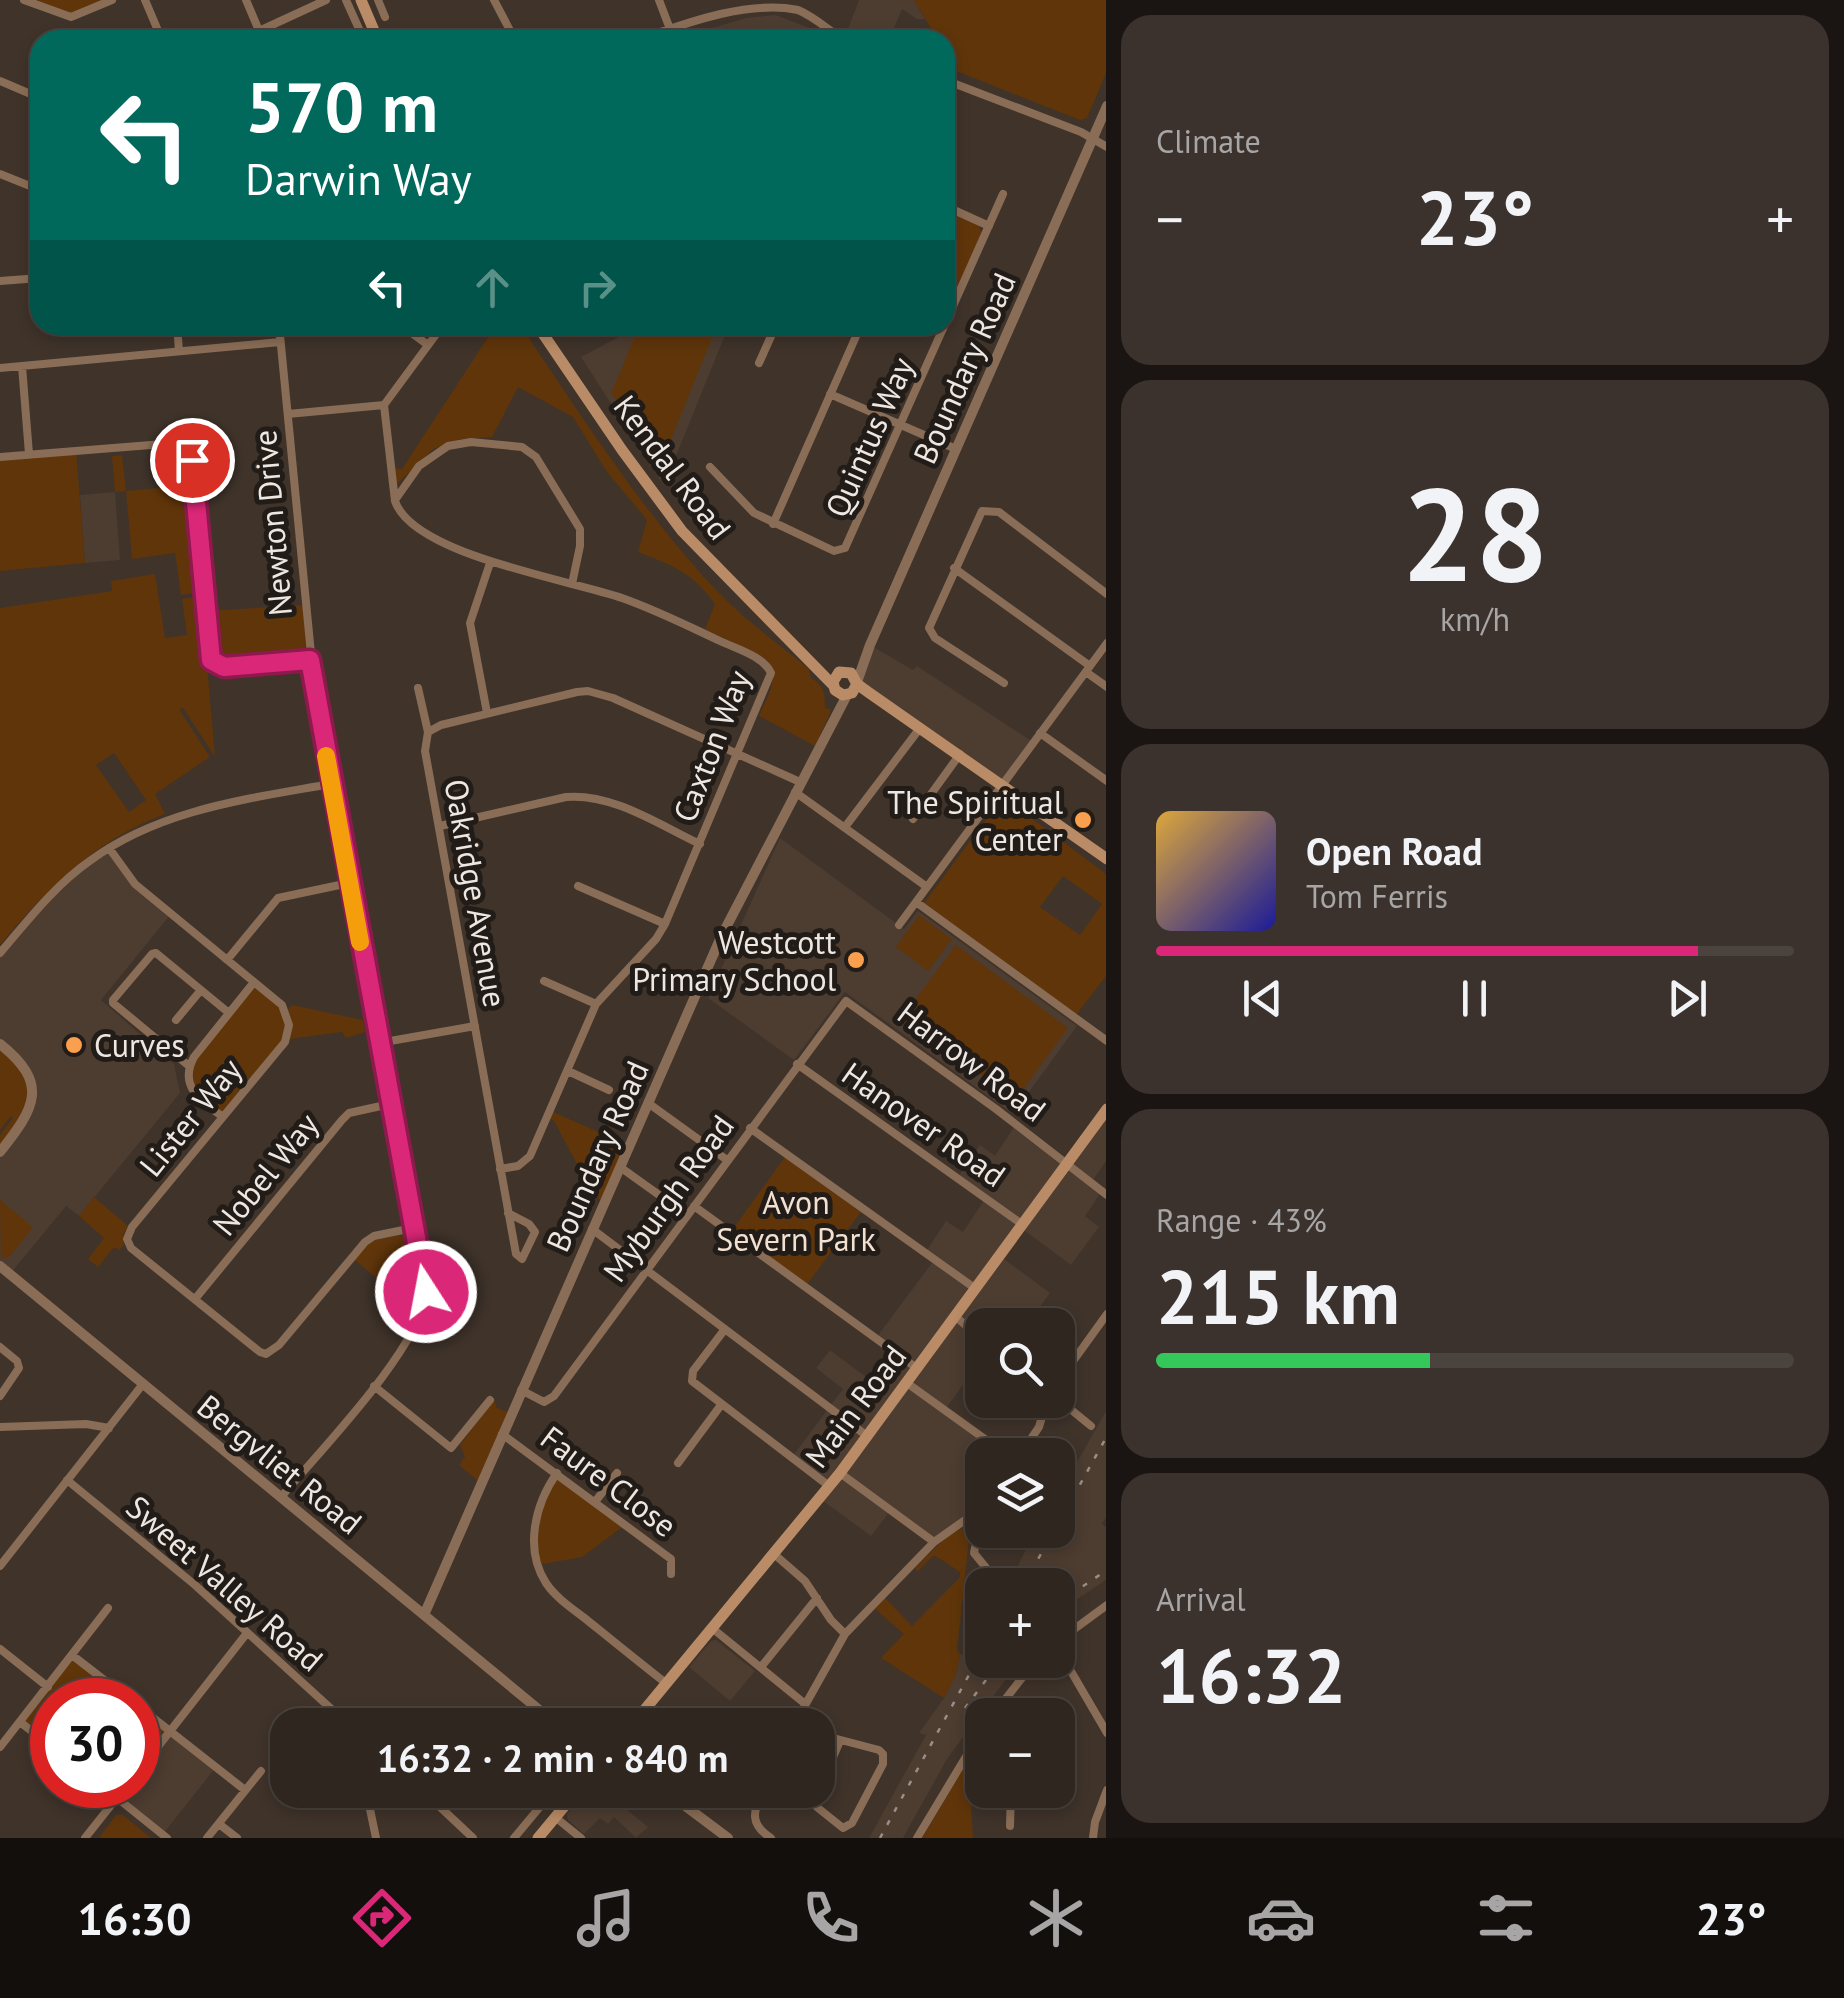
<!DOCTYPE html>
<meta charset="utf-8">
<style>
body{margin:0;font-family:"PT Sans",sans-serif;background:#3b322d;color:#f1f3f6;height:100vh;display:flex;flex-direction:column;font-size:38px;white-space:nowrap}
*{box-sizing:border-box;margin:0}
p{font-size:32px;color:#a7a5a5}
.icon{flex:none;width:55px;height:55px;fill:none;stroke:currentColor;stroke-width:2;stroke-linecap:round;stroke-linejoin:round}
.map{position:relative;flex:1;overflow:hidden}
.sheet{display:flex;flex-direction:column;gap:15px;padding:15px;background:#1a1512;width:738px}
.sheet>*{flex:none}
.top-card{position:absolute;left:30px;top:30px;width:925px;height:305px;border-radius:30px;box-shadow:0 5px 15px #0003,0 0 0 2px #4a433e;background:#00695c;color:#fff;overflow:hidden}
.fabs{position:absolute;left:965px;top:1308px;display:grid;gap:20px}
.fabs a{display:grid;place-items:center;width:110px;height:110px;border-radius:20px;background:#2f2620;box-shadow:0 5px 15px #0003,0 0 0 2px #4a433e;font-size:50px}
.speed{position:absolute;left:30px;top:1678px;display:flex;gap:20px;font-size:50px;font-weight:700;text-align:center}
.speed>*{display:grid;place-content:center;width:130px;height:130px;border-radius:50%;background:#2f2620;box-shadow:0 5px 15px #0003,0 0 0 2px #4a433e;line-height:1}
.speed .limit{border:15px solid #d22;background:#fff;color:#111}
.pin{position:absolute;display:grid;place-items:center;width:85px;height:85px;color:#fff;margin:-42px;border:5px solid #fff;border-radius:50%;box-shadow:0 2px 10px #0007}
.me{position:absolute;width:110px;margin:-55px;rotate:349deg;stroke-linejoin:round;filter:drop-shadow(0 0 8px #0008)}
.turn{display:flex;align-items:center;gap:35px;height:210px;padding:0 50px;font-size:45px}
.turn .icon{width:130px;height:130px;stroke-width:2.5}
.turn b{display:block;font-size:70px;line-height:85px}
.lanes{display:flex;align-items:center;height:95px;padding:0 50px;background:#0003;justify-content:center;gap:50px;direction:ltr}
.lanes .off{opacity:.35}
.big{font-size:75px;font-weight:700;line-height:1.1}
.sheet .tile{flex:1;display:flex;flex-direction:column;justify-content:center;gap:15px;min-width:0;padding:0 35px;border-radius:30px;background:#3b322d}
.sheet .dial{align-items:center;gap:0}
.dial b{font-size:130px;line-height:1}
.song{display:flex;align-items:center;gap:30px}
.cover{width:120px;height:120px;border-radius:15px;background:linear-gradient(135deg,hsl(40 70% 55%),hsl(240 70% 35%))}
.played{height:10px;border-radius:5px;background:linear-gradient(90deg,#db2777 85%,#4a433e 85%)}
.keys{display:flex;justify-content:space-around;direction:ltr}
.heat{display:flex;justify-content:space-between;align-items:center;font-size:55px;direction:ltr}
.charge{height:15px;border-radius:8px;background:linear-gradient(90deg,#34c759 43%,#4a433e 0)}
.trip{position:absolute;left:270px;top:1708px;width:565px;height:100px;border-radius:30px;background:#2f2620;box-shadow:0 5px 15px #0003,0 0 0 2px #4a433e;font-weight:700;line-height:100px;text-align:center}
.tab-bar{display:flex;height:160px;justify-content:space-around;align-items:center;background:#130f0d;color:#a7a5a5}
.tab-bar .icon{width:70px;height:70px}
.tab-bar .on{color:#db2777}
.tab-bar b{font-size:45px;color:#f1f3f6}
main{display:flex;flex:1;min-height:0}
.map>svg:first-child{display:block}
.built{fill:#4d3c30}
.green{fill:#60350a;fill-rule:evenodd}
.lines{fill:none;stroke-linecap:round;stroke-linejoin:round}
.minor{stroke:#8a6d56;stroke-width:8}
.tertiary{stroke:#8a6d56;stroke-width:10}
.secondary{stroke:#b98b66;stroke-width:11}
.rail{stroke:#998f88;stroke-width:2.5;stroke-dasharray:5 10;stroke-linecap:butt}
.route-casing{stroke:#8e194d;stroke-width:25}
.route{stroke:#db2777;stroke-width:18}
.slow{stroke:#f59e0b;stroke-width:18}
.poi-dot{fill:#fa9f4e;stroke:#211c18;stroke-width:4}
.labels{text-anchor:middle;dominant-baseline:central;stroke-width:10;stroke-linejoin:round;paint-order:stroke}
.street-label{font-size:32px;fill:#eee6e1;stroke:#211c18}
.poi-label{font-size:32px;fill:#eee6e1;stroke:#211c18;text-anchor:end}
.park-label{font-size:32px;fill:#f2e0d1;stroke:#211c18}
</style>
<main>
<div class="map">
<svg width="1107" height="1838" viewBox="0 0 1107 1838">
<rect width="100%" height="100%" fill="#3f332a"/>
<path class="built" d="M859,0H914L925,19H917L902,9L889,40H875L848,29Z
M775,15L810,28L826,40H671L746,18Z
M636,325H729L664,486L581,357L634,329Z
M115,492L120,560L85,563L80,495Z
M870,645L913,670L917,666L1033,742L1003,784L857,684Z
M780,838L904,929L918,911L1077,1026L1013,1114L845,992L794,1060L708,998Z
M109,848L122,870L171,914L101,1000L174,1064L180,1093L79,1216L66,1206L10,1274L0,1266V1152L18,1129L0,1044V953L39,907Z
M1106,1109V1161L1091,1183L1102,1191L1085,1216L1099,1227L1071,1265L1021,1228L1000,1256L1050,1293L1027,1325H982V1358L945,1410L1007,1455H982V1508L934,1542L891,1510L871,1536L819,1498L829,1486L792,1457L843,1389L816,1368L830,1350L874,1383L896,1354L876,1338L934,1260L925,1253L946,1221L963,1232L985,1199L957,1178L980,1145L995,1156L1016,1124L1067,1163Z
M1106,1411L1107,1516L1102,1524L1106,1527V1580L1058,1612V1585H1008L1036,1530H1058V1496Z
M982,1633V1660H1020L947,1759L903,1838H869L926,1735L919,1733L944,1698L956,1674L960,1654L969,1658Z
M716,1640L755,1671L730,1701L689,1667L711,1641Z
M170,1731L216,1767L163,1834L117,1798L127,1785H138V1772Z
M587,1790H603L648,1827L636,1838L614,1817L608,1824L600,1818L584,1834L568,1820L567,1814Z"/>
<path class="green" d="M25,0H111L76,16Z
M914,0H1106V73L1087,118L1080,120L946,67L945,40H938Z
M945,209L978,224L982,233L951,303L945,301Z
M496,325H520C581,415 641,510 716,590C745,620 777,643 809,669L810,677C824,686 825,692 825,708L831,709L830,713L815,746L759,716C767,697 780,679 767,660L705,629L715,604C692,572 673,566 638,552L647,520L607,472L573,417L518,387L492,437L460,439L433,449L397,484L394,468L402,469Z
M640,325H717L662,462L611,393Z
M76,450L85,563L0,571V457Z
M122,455L126,491L159,488L158,469L189,466L200,592L181,595L175,553L132,559L126,491L115,492L112,456Z
M155,574L165,638L187,635L182,599L200,596L205,655L209,664L207,665L215,757L183,708L179,709L210,757L155,794L165,814C95,840 47,889 0,945V608L112,591L111,581ZM114,753L146,800L129,812L96,765Z
M304,605L310,660L227,667L213,662L205,611Z
M1003,797L1019,805L1023,812L1106,874V976L1076,1015L924,903ZM1063,876L1102,904L1080,935L1040,907Z
M919,915L952,939L928,971L896,947Z
M956,945L1068,1028L1015,1100L902,1017Z
M254,982L282,1005L288,1033L223,1117L193,1092L188,1070Z
M292,1005L363,1020L365,1032L346,1038L342,1032L290,1039L288,1009Z
M0,1044L19,1059L33,1094L0,1152V1135L13,1118L11,1116L0,1130Z
M553,1112L626,1144L601,1200L593,1194L554,1121L550,1119Z
M787,1154L863,1209L805,1287L730,1233Z
M94,1197L128,1226L123,1235L124,1245L119,1250L114,1247L98,1267L88,1259L104,1238L79,1216Z
M0,1200L33,1227L9,1257L1,1259Z
M406,1234L411,1240L421,1302L383,1284L354,1259L371,1241Z
M494,1399L497,1408L508,1412L478,1481L459,1465L465,1457L460,1445Z
M557,1473L625,1525L582,1557L537,1565V1512Z
M962,1528L969,1539L957,1650L960,1654L956,1674L944,1698L881,1658L904,1634L875,1609L885,1598L912,1626L960,1577V1572L934,1555L917,1572L915,1568L945,1538Z
M72,1655L130,1700H52V1747L20,1722Z
M138,1706L170,1731L138,1772Z
M965,1766L969,1769L973,1838H922Z
M116,1815H123L151,1838H99Z"/>
<g class="lines">
<path class="minor" d="M24,0L71,17L112,0
M145,0L162,40
M246,0L263,40
M346,0L364,40
M378,0L385,17
M494,0L515,40
M659,0L670,29
M259,31L326,0
M638,40C686,23 747,0 798,10C815,17 829,31 845,40
M945,80L1081,132L1107,147
M0,81L40,98
M0,174L40,190
M945,206L989,226
M0,281L40,278
M177,325L179,351
M279,325L316,705L426,1293C421,1347 319,1452 281,1497
M401,325L428,345
M759,363L776,325
M22,366L29,454
M0,368L280,342
M830,394L956,449
M384,405L395,501C413,555 571,580 622,598C656,610 688,626 720,641C737,649 763,656 771,673L665,924L656,939L596,1004L530,1156L518,1166L500,1169
M288,414L384,405L443,325
M0,457L176,443L189,450L192,460L211,659L227,667L310,660
M710,467L754,513L834,551L845,548L1003,194
M395,500L419,466L448,446L471,442L522,447L536,457L580,529V546L572,584
M773,524L861,325
M954,568L1090,666
M1086,672L1107,687
M1004,683L935,638L929,628L982,511L999,512L1107,594
M418,688L428,732
M487,713L470,623L490,563
M428,732L425,751L516,1254L522,1259L535,1232L529,1224L508,1213
M428,732L441,725L577,692L588,691L613,698L800,782
M1040,733L1107,781
M795,792L927,887
M913,819L960,754
M440,826L566,797C613,793 659,825 700,844
M845,827L920,728
M109,848L135,884L282,1005L289,1025L285,1042L132,1227L127,1239L131,1248L260,1352L266,1354L279,1345L365,1242L374,1236L413,1228
M578,886L665,924
M916,902L1107,1041
M899,925L1107,643
M0,953C28,920 55,885 91,860C161,809 248,799 330,784
M227,960L278,898L349,883
M544,981L596,1004
M176,1020L201,990
M379,1043L475,1026
M797,1064L1023,1225
M189,1066L113,1003V1000L152,954L156,953L229,1013
M568,1071L609,1090
M648,1103L727,1160
M223,1117C201,1101 178,1086 194,1057L254,982
M750,1128L976,1289
M620,1167L687,1215
M694,1206L918,1369
M592,1229L867,1436
M195,1299L342,1120L349,1113L390,1104
M956,1317L982,1339
M725,1329L693,1371L692,1381L829,1486
M0,1347L17,1361L19,1368L0,1396
M1058,1382L1107,1314
M907,1383L1007,1455
M374,1386L451,1448L490,1400
M521,1390L544,1402L554,1396L846,1001L996,1109L1107,1195
M1058,1399L1091,1426
M0,1427L86,1424L109,1428
M502,1434L671,1559V1574
M1020,1455L1039,1427L1047,1400
M678,1463L721,1405
M557,1473C535,1504 524,1549 546,1583C556,1598 573,1609 587,1620C613,1641 640,1663 667,1684
M840,1473L934,1542
M67,1480L195,1585L349,1725
M595,1502L617,1473
M967,1520L978,1532L974,1553L987,1569L985,1585
M774,1554L805,1581L831,1620L845,1634
M0,1566L143,1384
M712,1628L804,1703
M979,1628L982,1594
M1058,1641L1107,1605
M0,1649L48,1687
M1058,1649L1107,1733
M72,1655L130,1700
M761,1667L817,1598
M138,1706L245,1790
M993,1715L1036,1660
M20,1722L52,1747
M794,1725L845,1634L934,1542L982,1508
M818,1734L879,1750L883,1754V1764L852,1823L843,1828L813,1804L840,1741
M0,1747L108,1608
M138,1772L247,1633
M101,1785L167,1838
M366,1790L376,1838
M422,1790L473,1838
M763,1790C753,1811 749,1824 771,1838
M555,1817L581,1838
M219,1824L237,1838
M1010,1826L1011,1790
M85,1838L127,1785
M207,1838L261,1771
M514,1838L554,1790
M917,1838L982,1730
M1093,1838L1095,1822L1107,1790"/>
<path class="tertiary" d="M857,682L870,645L1107,106
M0,1044C50,1084 35,1108 0,1152
M0,1266L543,1713L566,1725
M424,1615L721,937L847,695
M553,1711L583,1725
M664,1790L728,1838"/>
<path class="secondary" d="M361,0L378,40
M537,325L622,450L682,531L833,685
M857,684L852,693L843,695L835,690L833,682L839,672L851,673L857,684L868,692L1107,859
M632,1725L840,1473L1107,1109
M538,1838L578,1790"/>
<path class="rail" d="M1058,1524L1107,1436
M1024,1585L1054,1530
M1058,1603L1107,1570
M965,1708L1001,1660
M880,1838L982,1651"/>
</g>
<g class="lines">
<defs>
<path id="route" d="M192,460L211,660L224,667L310,660L426,1292"/>
</defs>
<use href="#route" class="route-casing"/>
<use href="#route" class="route"/>
<path class="slow" d="M326,756L360,942"/>
</g>
<g class="poi-dot">
<circle cx="1083" cy="820" r="10"/>
<circle cx="856" cy="960" r="10"/>
<circle cx="74" cy="1045" r="10"/>
</g>
<g class="labels">
<g class="street-label">
<text transform="translate(964 368) rotate(-66)">Boundary Road</text>
<text transform="translate(869 437) rotate(-66)">Quintus Way</text>
<text transform="translate(673 467) rotate(53)">Kendal Road</text>
<text transform="translate(272 523) rotate(-95)">Newton Drive</text>
<text transform="translate(711 746) rotate(-69)">Caxton Way</text>
<text transform="translate(476 893) rotate(80)">Oakridge Avenue</text>
<text transform="translate(972 1061) rotate(37)">Harrow Road</text>
<text transform="translate(190 1117) rotate(-51)">Lister Way</text>
<text transform="translate(924 1124) rotate(35)">Hanover Road</text>
<text transform="translate(597 1156) rotate(-66)">Boundary Road</text>
<text transform="translate(265 1174) rotate(-51)">Nobel Way</text>
<text transform="translate(668 1198) rotate(-54)">Myburgh Road</text>
<text transform="translate(855 1406) rotate(-53)">Main Road</text>
<text transform="translate(280 1464) rotate(39)">Bergvliet Road</text>
<text transform="translate(609 1481) rotate(37)">Faure Close</text>
<text transform="translate(225 1583) rotate(41)">Sweet Valley Road</text>
</g>
<g class="poi-label">
<text x="1063" y="802">The Spiritual<tspan x="1063" dy="37">Center</tspan></text>
<text x="836" y="942">Westcott<tspan x="836" dy="37">Primary School</tspan></text>
<text x="94" y="1045" text-anchor="start">Curves</text>
</g>
<g class="park-label">
<text x="796" y="1202">Avon<tspan x="796" dy="37">Severn Park</tspan></text>
</g>
</g>
</svg>
<div class="fabs">
<a><svg class="icon" aria-label="search" viewBox="0 0 24 24"><circle cx="10" cy="10" r="6"/><path d="M15 15l6 6"/></svg></a>
<a><svg class="icon" aria-label="layers" viewBox="0 0 24 24"><path d="M12 4l9 5-9 5-9-5zM3 14l9 5 9-5"/></svg></a>
<a>+</a>
<a>−</a>
</div>
<div class="speed"><div class="limit">30</div></div>
<div class="pin" style="left:192px;top:460px;background:#d93025"><svg class="icon" aria-label="arrive" viewBox="0 0 24 24"><path d="M6 21V4h12l-3 4 3 4H6"/></svg></div>
<svg class="me" style="left:426px;top:1292px" viewBox="-20 -20 40 40"><circle r="17" fill="#db2777" stroke="#fff" stroke-width="3"/><path d="M0-11L8 9 0 5-8 9z" fill="#fff"/></svg>
<div class="trip">16:32 · 2 min · 840 m</div>
<div class="top-card">
<div class="turn"><svg class="icon" aria-label="left" viewBox="0 0 24 24"><path d="M17 20v-9H6M10 6l-5 5 5 5"/></svg><div><b>570 m</b>Darwin Way</div></div>
<div class="lanes"><svg class="icon" aria-label="left" viewBox="0 0 24 24"><path d="M17 20v-9H6M10 6l-5 5 5 5"/></svg><svg class="icon off" aria-label="ahead" viewBox="0 0 24 24"><path d="M12 20V5M6 11l6-6 6 6"/></svg><svg class="icon off" aria-label="right" viewBox="0 0 24 24"><path d="M7 20v-9h11M14 6l5 5-5 5"/></svg></div>
</div>
</div>
<section class="sheet">
<div class="tile"><p>Climate</p>
<div class="heat"><a>−</a><b class="big">23°</b><a>+</a></div>
</div>
<div class="tile dial"><b>28</b><p>km/h</p></div>
<div class="tile">
<div class="song"><i class="cover"></i><div><b>Open Road</b><p>Tom Ferris</p></div></div>
<div class="played"></div>
<div class="keys"><svg class="icon" aria-label="previous" viewBox="0 0 24 24"><path d="M18 5L8 12l10 7zM5 5v14"/></svg><svg class="icon" aria-label="pause" viewBox="0 0 24 24"><path d="M8 5v14M16 5v14"/></svg><svg class="icon" aria-label="next" viewBox="0 0 24 24"><path d="M6 5l10 7-10 7zM19 5v14"/></svg></div>
</div>
<div class="tile"><p>Range · 43%</p><b class="big">215 km</b><div class="charge"></div></div>
<div class="tile"><p>Arrival</p><b class="big">16:32</b></div>
</section>
</main>
<nav class="tab-bar">
<b>16:30</b>
<svg class="icon on" aria-label="directions" viewBox="0 0 24 24"><path d="M12 3l9 9-9 9-9-9zM9 14v-3h6M13 9l2 2-2 2"/></svg>
<svg class="icon" aria-label="music" viewBox="0 0 24 24"><path d="M9 18V5l10-2v13"/><circle cx="6" cy="18" r="3"/><circle cx="16" cy="16" r="3"/></svg>
<svg class="icon" aria-label="phone" viewBox="0 0 24 24"><path d="M5 4h4l2 5-3 2q2 4 5 5l2-3 5 2v4C11 20 4 13 5 4z"/></svg>
<svg class="icon" aria-label="climate" viewBox="0 0 24 24"><path d="M12 3v18M4 7l16 10M4 17L20 7"/></svg>
<svg class="icon" aria-label="car" viewBox="0 0 24 24"><path d="M5 17H2v-5l4-1 3-4h7l3 4 3 1v5h-3M9 17h6M6 11h13"/><circle cx="7" cy="17" r="2"/><circle cx="17" cy="17" r="2"/></svg>
<svg class="icon" aria-label="filters" viewBox="0 0 24 24"><path d="M4 7h16M4 17h16"/><circle cx="9" cy="7" r="2"/><circle cx="15" cy="17" r="2"/></svg>
<b>23°</b>
</nav>
